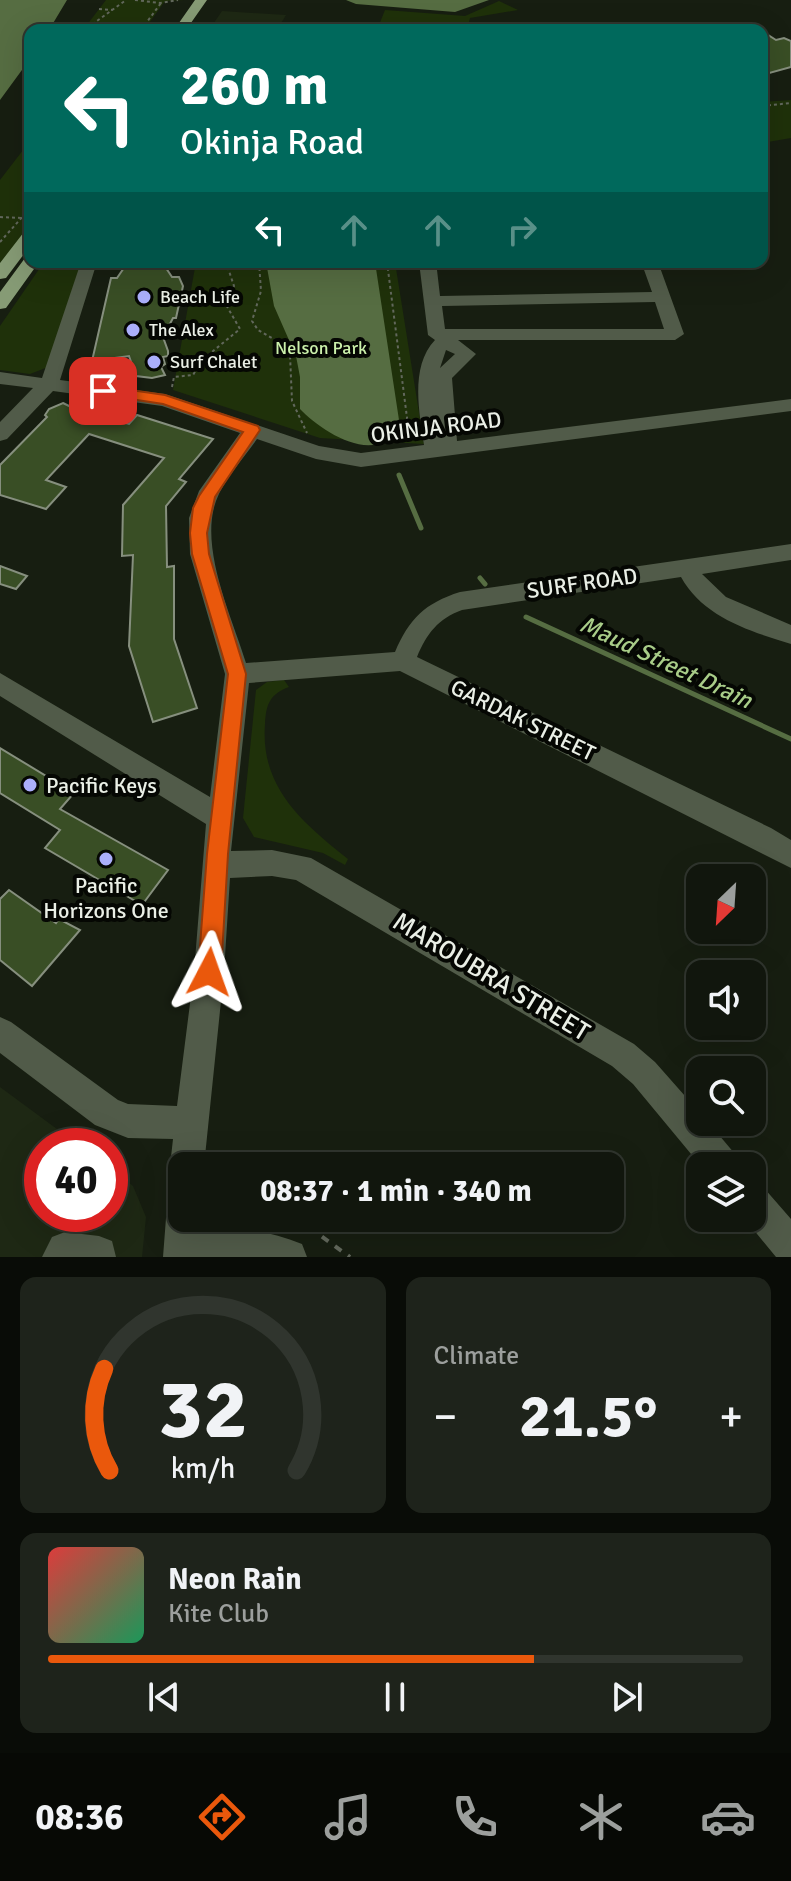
<!DOCTYPE html>
<meta charset="utf-8">
<style>
body{margin:0;font-family:Signika,sans-serif;background:#1e231b;color:#f1f3f6;height:100vh;display:flex;flex-direction:column;font-size:30px;white-space:nowrap}
*{box-sizing:border-box;margin:0}
p{font-size:26px;color:#9c9f9d}
.icon{flex:none;width:44px;height:44px;fill:none;stroke:currentColor;stroke-width:2;stroke-linecap:round;stroke-linejoin:round}
.map{position:relative;height:1257px;overflow:hidden}
.panel{display:flex;flex-direction:column;gap:20px;padding:20px;background:#090c07;flex:1}
.panel>*{flex:none}
.guide{position:absolute;left:24px;top:24px;width:744px;height:244px;border-radius:16px;box-shadow:0 8px 32px #0002,0 0 0 2px #30352e;background:#00695c;color:#fff;overflow:hidden}
.needle{width:52px;rotate:205deg}
.buttons{position:absolute;left:686px;top:864px;display:grid;gap:16px}
.buttons a{display:grid;place-items:center;width:80px;height:80px;border-radius:16px;background:#11160d;box-shadow:0 8px 32px #0002,0 0 0 2px #30352e;font-size:40px}
.speed{position:absolute;left:24px;top:1128px;display:flex;gap:16px;font-size:40px;font-weight:700;text-align:center}
.speed>*{display:grid;place-content:center;width:104px;height:104px;border-radius:50%;background:#11160d;box-shadow:0 8px 32px #0002,0 0 0 2px #30352e;line-height:1}
.speed .limit{border:12px solid #d22;background:#fff;color:#111}
.pin{position:absolute;display:grid;place-items:center;width:68px;height:68px;color:#fff;margin:-34px;border-radius:16px;box-shadow:0 4px 12px #0006}
.me{position:absolute;width:88px;margin:-44px;rotate:4deg;stroke-linejoin:round;filter:drop-shadow(0 0 6px #0008)}
.turn{display:flex;align-items:center;gap:28px;height:168px;padding:0 24px;font-size:36px}
.turn .icon{width:104px;height:104px;stroke-width:2.5}
.turn b{display:block;font-size:56px;line-height:68px}
.lanes{display:flex;align-items:center;height:76px;padding:0 24px;background:#0003;justify-content:center;gap:40px;direction:ltr}
.lanes .off{opacity:.35}
.big{font-size:60px;font-weight:700;line-height:1.1}
.panel .tile{flex:1;display:flex;flex-direction:column;justify-content:center;gap:12px;min-width:0;padding:0 28px;border-radius:16px;background:#1e231b}
.panel .dial{align-items:center;gap:0}
.dial svg{height:208px;overflow:visible;fill:none;stroke:#30352e;stroke-width:7;stroke-linecap:round;text-anchor:middle}
.dial text{fill:#f1f3f6;stroke:none}
.song{display:flex;align-items:center;gap:24px}
.cover{width:96px;height:96px;border-radius:12px;background:linear-gradient(135deg,hsl(0 70% 55%),hsl(150 70% 35%))}
.played{height:8px;border-radius:4px;background:linear-gradient(90deg,#ea580c 70%,#30352e 70%)}
.keys{display:flex;justify-content:space-around;direction:ltr}
.heat{display:flex;justify-content:space-between;align-items:center;font-size:44px;direction:ltr}
.panel .tiles{flex:1;display:grid;gap:20px;grid-template-columns:1fr 1fr}
.tile:last-child{grid-column:span 2}
.trip{position:absolute;left:168px;top:1152px;width:456px;height:80px;border-radius:16px;background:#11160d;box-shadow:0 8px 32px #0002,0 0 0 2px #30352e;font-weight:700;line-height:80px;text-align:center}
.tab-bar{display:flex;height:128px;justify-content:space-around;align-items:center;background:#070905;color:#9c9f9d}
.tab-bar .icon{width:56px;height:56px}
.tab-bar .selected{color:#ea580c}
.tab-bar b{font-size:36px;color:#f1f3f6}
.map>svg:first-child{display:block}
.built{fill:#1e2814}
.green{fill:#1f310a}
.water{fill:#566d42}
.lines{fill:none;stroke-linecap:round;stroke-linejoin:round}
.stream{stroke:#566d42;stroke-width:5}
.building{fill:#394e25;stroke:#868f7e;stroke-width:2}
.path-far1{stroke:#62685c;stroke-width:2;stroke-dasharray:3 3;stroke-linecap:butt}
.path{stroke:#62685c;stroke-width:4;stroke-dasharray:8 8;stroke-linecap:butt}
.minor{fill:#515b49;fill-rule:evenodd}
.major{fill:#869b75;fill-rule:evenodd}
.route{fill:#ea580c;stroke:#983908;stroke-width:2}
.poi-dot{fill:#abaffb;stroke:#050703;stroke-width:3}
.labels{text-anchor:middle;dominant-baseline:central;stroke-width:8;stroke-linejoin:round;paint-order:stroke}
.far-poi-label{font-size:18px;fill:#eaefe6;stroke:#050703;text-anchor:start}
.far-park-label{font-size:18px;fill:#cbf0ab;stroke:#050703}
.street-label{font-size:22px;fill:#eaefe6;stroke:#050703}
.poi-label{font-size:22px;fill:#eaefe6;stroke:#050703;text-anchor:start}
.water-label{font-size:24px;font-style:italic;fill:#a8cc88;stroke:#050703}
.near-street-label{font-size:26px;fill:#eaefe6;stroke:#050703}
</style>
<div class="map">
<svg width="791" height="1257" viewBox="0 0 791 1257">
<rect width="100%" height="100%" fill="#171e11"/>
<path class="built" d="M222,11L286,15L277,30H209Z
M0,1087L80,1146H42V1214H110V1168L133,1186L146,1217L142,1257H0Z"/>
<path class="green" d="M106,0H184L165,1L144,30H83Z
M499,1L518,10L470,18L467,30H377L385,10L465,16Z
M791,100V138L762,143V102Z
M30,141V226L0,263V180Z
M44,262H82L48,367L30,374L0,370V326Z
M196,262H395L424,444L320,438L173,390Z
M284,680L289,687C270,694 266,704 265,724C260,788 303,823 348,859L345,865L323,853L254,837L243,818L256,690L267,682Z"/>
<path class="water" d="M0,0H67L49,30H30V59L0,100Z
M346,0H489L455,12L356,4Z
M266,262H375L399,420C395,427 392,437 385,441C359,456 317,427 300,409V377L296,356L274,306Z"/>
<g class="lines">
<path class="stream" d="M399,475L421,528
M480,578L485,584
M526,617L791,739"/>
</g>
<path class="building" d="M762,31L776,40L784,38L791,41V67L762,75Z
M128,262H162L172,277H179L183,286L176,318H173L163,337L168,351V356L163,357L165,364L161,367L165,375L152,378L136,376L129,356L92,361L111,278H117Z
M63,403L81,412L129,424L137,415L213,439L179,479L186,482L166,506L167,567L174,566V639L197,708L153,722L129,646L133,555L122,556L123,505L164,458L89,434L46,480L66,487L46,509L0,495V465L47,417L45,415L49,409Z
M0,566L27,576L16,589L0,584Z
M0,748L74,793L60,809L168,870L142,905L45,848L60,830L0,793Z
M9,890L56,923L59,919L80,930L32,986L0,960V899Z"/>
<g class="lines">
<path class="path-far1" d="M135,0L160,3L178,0
M99,9L113,10
M98,30L94,23L126,0
M141,30L161,3
M762,106L791,103
M0,217L22,218
M0,242L24,215V188L30,172
M259,262L261,291L252,321L258,330L282,344L290,355L292,401L307,433
M387,262L410,441
M172,387L174,377L193,375L202,360L240,329L225,303L234,286L226,262"/>
<path class="path" d="M281,1218H295
M296,1218L350,1257"/>
<path class="minor" d="M81,262H97L60,380L165,394L319,446L361,453L424,445C419,412 410,366 435,340L428,335L419,262H658L684,334L675,340H458L476,354L452,378L457,441L791,399V411L361,467L316,459L257,439C244,458 224,479 216,501C199,548 232,617 246,663L395,652C409,619 425,603 460,592L791,544V560L702,574L726,597L791,625V644C749,631 703,617 681,577L462,610C438,619 427,633 417,657L771,828L791,840V868L400,671L249,683L231,851L272,850L311,858L634,1044L655,1062L700,1113V1122H708L735,1154L740,1166H701L633,1084L612,1066L296,880L272,876L230,878L224,972L204,1166H182V1181L175,1178L170,1166L173,1139L128,1138L95,1125L0,1053V1017L11,1022L118,1100L128,1104L177,1106L194,972L206,824L0,696V673L210,797L225,674L190,554L189,518L199,491L240,433L162,406L53,391L7,439L0,441V422L33,388L0,384V372L42,378ZM643,267L652,292L440,296L437,270ZM655,302L664,329H445L442,306ZM446,350L455,354L440,368Z
M752,1183L764,1188L791,1219V1257H776L744,1218H752Z
M182,1201V1218H202L201,1229C237,1227 268,1230 302,1244L307,1257H163L166,1218L172,1206Z
M65,1232L99,1236L112,1241L116,1257H42L52,1237Z"/>
<path class="major" d="M195,0H207L186,30H174Z
M30,230V246L6,278L0,279V263L24,232Z
M30,257V262H39L6,308L0,309V292L25,258Z"/>
</g>
<path class="route" d="M103,386L165,395L258,426L260,430L215,497L207,533L209,554L246,674L228,854L221,972L218,980L209,983L201,980L198,972L207,854L228,674L192,554L190,533L193,508L199,496L243,432L163,404L98,394L96,391Z"/>
<g class="poi-dot">
<circle cx="144" cy="297" r="8"/>
<circle cx="133" cy="330" r="8"/>
<circle cx="154" cy="362" r="8"/>
<circle cx="30" cy="785" r="8"/>
<circle cx="106" cy="859" r="8"/>
</g>
<g class="labels">
<g class="far-poi-label">
<text x="160" y="297">Beach Life</text>
<text x="149" y="330">The Alex</text>
<text x="170" y="362">Surf Chalet</text>
</g>
<g class="far-park-label">
<text x="321" y="348">Nelson Park</text>
</g>
<g class="street-label">
<text transform="translate(436 427) rotate(-7)">OKINJA ROAD</text>
<text transform="translate(582 583) rotate(-8)">SURF ROAD</text>
<text transform="translate(523 720) rotate(26)">GARDAK STREET</text>
</g>
<g class="poi-label">
<text x="46" y="785">Pacific Keys</text>
<text x="106" y="885" text-anchor="middle">Pacific<tspan x="106" dy="25">Horizons One</tspan></text>
</g>
<g class="water-label">
<text transform="translate(666 662) rotate(25)">Maud Street Drain</text>
</g>
<g class="near-street-label">
<text transform="translate(491 977) rotate(31)">MAROUBRA STREET</text>
</g>
</g>
</svg>
<div class="buttons">
<a><svg class="needle" viewBox="-14 -14 28 28"><path d="M0-13l5 13h-10z" fill="#e53935"/><path d="M0 13l5-13h-10z" fill="#9c9f9d"/></svg></a>
<a><svg class="icon" aria-label="sound" viewBox="0 0 24 24"><path d="M4 9h4l5-4v14l-5-4H4zM17 9q2 3 0 6"/></svg></a>
<a><svg class="icon" aria-label="search" viewBox="0 0 24 24"><circle cx="10" cy="10" r="6"/><path d="M15 15l6 6"/></svg></a>
<a><svg class="icon" aria-label="layers" viewBox="0 0 24 24"><path d="M12 4l9 5-9 5-9-5zM3 14l9 5 9-5"/></svg></a>
</div>
<div class="speed"><div class="limit">40</div></div>
<div class="pin" style="left:103px;top:391px;background:#d93025"><svg class="icon" aria-label="arrive" viewBox="0 0 24 24"><path d="M6 21V4h12l-3 4 3 4H6"/></svg></div>
<svg class="me" style="left:209px;top:972px" viewBox="-20 -20 40 40"><path d="M0-17L14 15 0 8-14 15z" fill="#ea580c" stroke="#fff" stroke-width="4"/></svg>
<div class="trip">08:37 · 1 min · 340 m</div>
<div class="guide">
<div class="turn"><svg class="icon" aria-label="left" viewBox="0 0 24 24"><path d="M17 20v-9H6M10 6l-5 5 5 5"/></svg><div><b>260 m</b>Okinja Road</div></div>
<div class="lanes"><svg class="icon" aria-label="left" viewBox="0 0 24 24"><path d="M17 20v-9H6M10 6l-5 5 5 5"/></svg><svg class="icon off" aria-label="ahead" viewBox="0 0 24 24"><path d="M12 20V5M6 11l6-6 6 6"/></svg><svg class="icon off" aria-label="ahead" viewBox="0 0 24 24"><path d="M12 20V5M6 11l6-6 6 6"/></svg><svg class="icon off" aria-label="right" viewBox="0 0 24 24"><path d="M7 20v-9h11M14 6l5 5-5 5"/></svg></div>
</div>
</div>
<section class="panel">
<div class="tiles">
<div class="tile dial"><svg viewBox="0 0 100 80">
<path d="M14 69A42 42 0 1 1 86 69"/>
<path d="M14 69A42 42 0 0 1 12 30" stroke="#ea580c"/>
<text x="50" y="56" font-size="32" font-weight="700">32</text>
<text x="50" y="72" font-size="11">km/h</text>
</svg></div>
<div class="tile"><p>Climate</p>
<div class="heat"><a>−</a><b class="big">21.5°</b><a>+</a></div>
</div>
<div class="tile">
<div class="song"><i class="cover"></i><div><b>Neon Rain</b><p>Kite Club</p></div></div>
<div class="played"></div>
<div class="keys"><svg class="icon" aria-label="previous" viewBox="0 0 24 24"><path d="M18 5L8 12l10 7zM5 5v14"/></svg><svg class="icon" aria-label="pause" viewBox="0 0 24 24"><path d="M8 5v14M16 5v14"/></svg><svg class="icon" aria-label="next" viewBox="0 0 24 24"><path d="M6 5l10 7-10 7zM19 5v14"/></svg></div>
</div>
</div>
</section>
<nav class="tab-bar">
<b>08:36</b>
<svg class="icon selected" aria-label="directions" viewBox="0 0 24 24"><path d="M12 3l9 9-9 9-9-9zM9 14v-3h6M13 9l2 2-2 2"/></svg>
<svg class="icon" aria-label="music" viewBox="0 0 24 24"><path d="M9 18V5l10-2v13"/><circle cx="6" cy="18" r="3"/><circle cx="16" cy="16" r="3"/></svg>
<svg class="icon" aria-label="phone" viewBox="0 0 24 24"><path d="M5 4h4l2 5-3 2q2 4 5 5l2-3 5 2v4C11 20 4 13 5 4z"/></svg>
<svg class="icon" aria-label="climate" viewBox="0 0 24 24"><path d="M12 3v18M4 7l16 10M4 17L20 7"/></svg>
<svg class="icon" aria-label="car" viewBox="0 0 24 24"><path d="M5 17H2v-5l4-1 3-4h7l3 4 3 1v5h-3M9 17h6M6 11h13"/><circle cx="7" cy="17" r="2"/><circle cx="17" cy="17" r="2"/></svg>
</nav>
